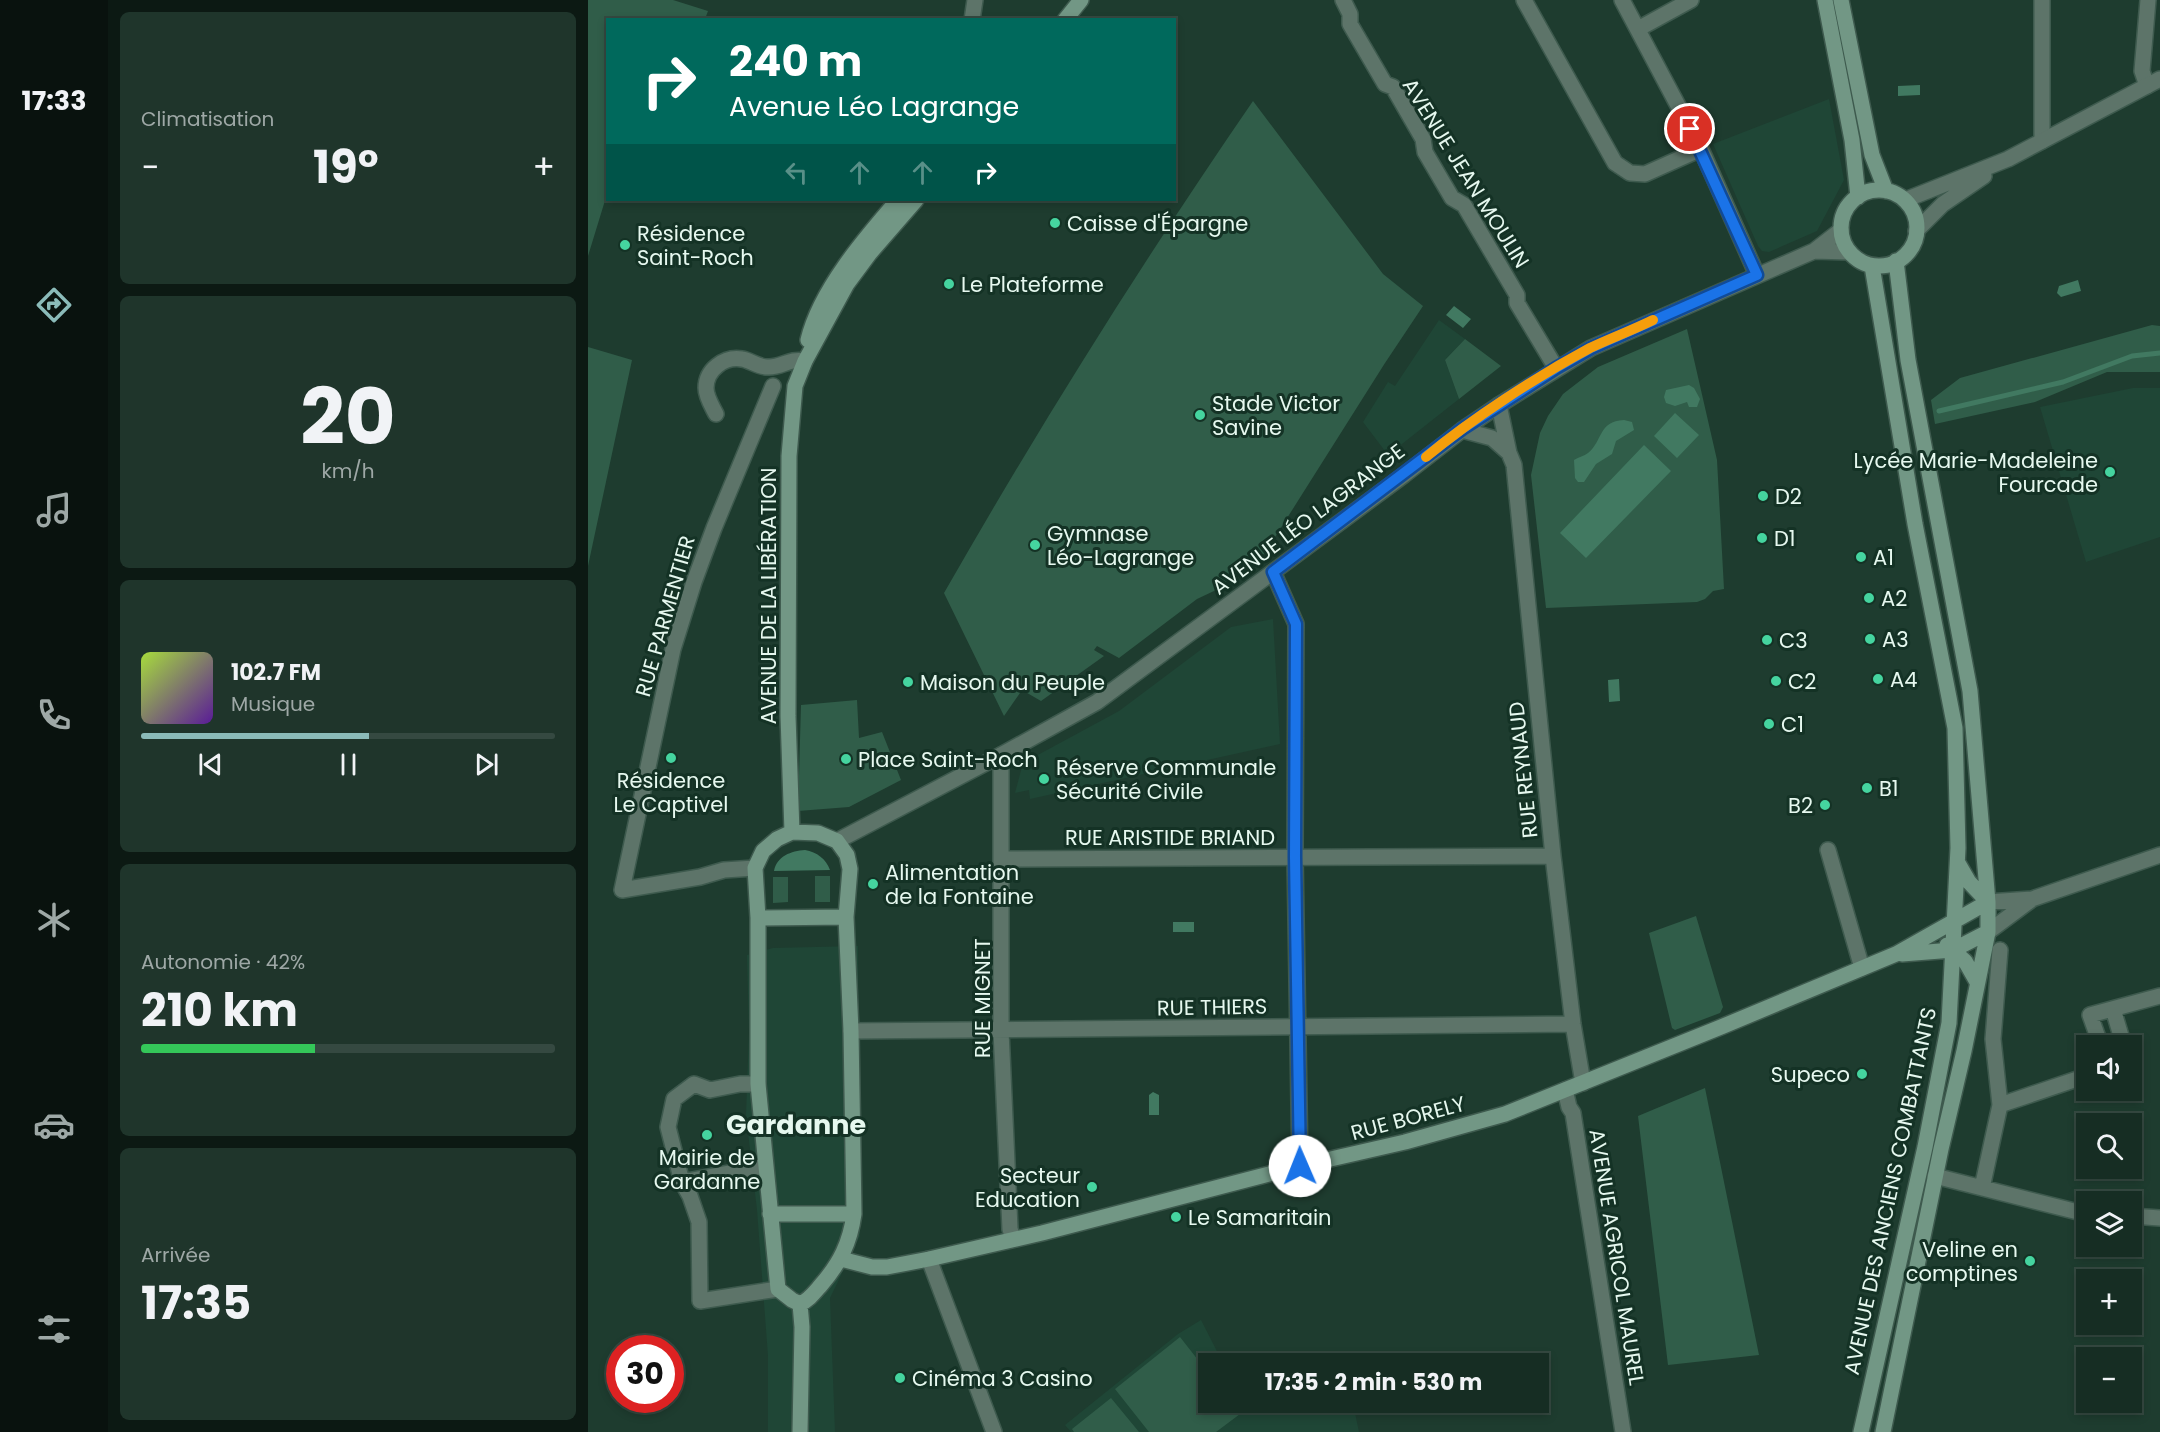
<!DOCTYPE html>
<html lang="fr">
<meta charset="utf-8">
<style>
body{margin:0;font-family:Poppins,sans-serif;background:#1f352b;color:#f1f3f6;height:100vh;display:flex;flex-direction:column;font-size:22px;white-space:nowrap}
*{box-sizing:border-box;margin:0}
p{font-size:20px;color:#9ea8a6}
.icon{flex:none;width:33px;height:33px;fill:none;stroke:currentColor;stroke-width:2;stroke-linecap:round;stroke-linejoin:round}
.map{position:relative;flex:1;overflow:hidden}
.details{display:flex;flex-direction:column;gap:12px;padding:12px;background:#0c1913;width:480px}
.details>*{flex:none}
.hud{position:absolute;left:18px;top:18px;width:570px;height:183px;border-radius:0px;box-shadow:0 3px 9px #0003,0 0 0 2px #354941;background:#00695c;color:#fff;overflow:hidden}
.controls{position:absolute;left:1488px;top:1035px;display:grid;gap:12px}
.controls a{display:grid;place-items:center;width:66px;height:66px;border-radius:0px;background:#162d23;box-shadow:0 3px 9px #0003,0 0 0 2px #354941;font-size:30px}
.speed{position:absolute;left:18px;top:1335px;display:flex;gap:12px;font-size:30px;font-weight:700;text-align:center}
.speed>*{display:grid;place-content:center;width:78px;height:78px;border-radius:50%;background:#162d23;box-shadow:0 3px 9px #0003,0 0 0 2px #354941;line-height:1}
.speed .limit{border:9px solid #d22;background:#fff;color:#111}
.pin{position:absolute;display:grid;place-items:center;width:51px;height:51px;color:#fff;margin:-26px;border:3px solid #fff;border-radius:50%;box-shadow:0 2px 6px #0007}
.me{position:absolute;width:66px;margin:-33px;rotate:359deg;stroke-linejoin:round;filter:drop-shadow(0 0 4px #0008)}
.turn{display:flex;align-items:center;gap:21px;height:126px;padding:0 24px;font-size:27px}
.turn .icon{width:78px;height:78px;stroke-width:2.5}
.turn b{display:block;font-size:42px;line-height:51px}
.lanes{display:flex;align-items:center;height:57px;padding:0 24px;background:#0003;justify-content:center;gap:30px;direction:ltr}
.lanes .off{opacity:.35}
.big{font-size:45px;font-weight:700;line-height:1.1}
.details .widget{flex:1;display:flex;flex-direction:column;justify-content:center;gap:9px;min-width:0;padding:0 21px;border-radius:9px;background:#1f352b}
.details .dial{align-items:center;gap:0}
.dial b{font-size:78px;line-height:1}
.song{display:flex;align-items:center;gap:18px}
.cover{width:72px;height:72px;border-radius:9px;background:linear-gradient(135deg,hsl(80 70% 55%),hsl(270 70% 35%))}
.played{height:6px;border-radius:3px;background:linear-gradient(90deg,#8bbbb9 55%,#354941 55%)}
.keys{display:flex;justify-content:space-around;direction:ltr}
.heat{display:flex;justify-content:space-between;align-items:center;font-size:33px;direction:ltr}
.charge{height:9px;border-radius:4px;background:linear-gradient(90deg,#34c759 42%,#354941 0)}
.trip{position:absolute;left:610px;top:1353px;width:351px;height:60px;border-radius:0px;background:#162d23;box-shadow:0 3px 9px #0003,0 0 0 2px #354941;font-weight:700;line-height:60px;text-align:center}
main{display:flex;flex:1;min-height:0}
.tabs{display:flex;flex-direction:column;width:108px;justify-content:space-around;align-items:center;background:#09120e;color:#9ea8a6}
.tabs .icon{width:42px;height:42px}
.tabs .current{color:#8bbbb9}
.tabs b{font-size:27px;color:#f1f3f6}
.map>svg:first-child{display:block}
.built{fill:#1f4636}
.green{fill:#305d49}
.water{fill:#417961}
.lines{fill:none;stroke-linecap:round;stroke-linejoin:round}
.stream{stroke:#417961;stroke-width:5}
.minor-casing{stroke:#3e5a4e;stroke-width:18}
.tertiary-casing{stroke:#3e5a4e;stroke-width:18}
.secondary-casing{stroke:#3e5a4e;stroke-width:18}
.minor{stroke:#5d7469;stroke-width:15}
.tertiary{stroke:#5d7469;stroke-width:15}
.secondary{stroke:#729785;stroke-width:15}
.route-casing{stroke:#114b97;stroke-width:15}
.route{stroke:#1a73e8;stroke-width:10}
.slow{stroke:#f59e0b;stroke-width:10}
.poi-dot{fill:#45d49f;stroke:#143225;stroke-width:2}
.labels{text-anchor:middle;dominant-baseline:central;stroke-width:6;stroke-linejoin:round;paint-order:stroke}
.street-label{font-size:21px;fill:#e6f8ef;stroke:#143225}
.poi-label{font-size:21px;fill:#e6f8ef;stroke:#143225;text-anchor:start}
.district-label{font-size:27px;font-weight:bold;fill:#e6f8ef;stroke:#143225}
</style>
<main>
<nav class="tabs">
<b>17:33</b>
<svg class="icon current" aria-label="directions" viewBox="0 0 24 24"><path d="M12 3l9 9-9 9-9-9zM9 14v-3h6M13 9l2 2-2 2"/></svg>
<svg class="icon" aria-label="music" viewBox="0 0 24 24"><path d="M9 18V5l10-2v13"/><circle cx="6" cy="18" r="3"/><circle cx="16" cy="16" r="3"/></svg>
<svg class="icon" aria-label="phone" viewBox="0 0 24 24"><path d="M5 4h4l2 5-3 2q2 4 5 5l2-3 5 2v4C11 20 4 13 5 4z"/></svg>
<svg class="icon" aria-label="climate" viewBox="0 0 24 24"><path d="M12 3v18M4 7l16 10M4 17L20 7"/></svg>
<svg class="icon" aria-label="car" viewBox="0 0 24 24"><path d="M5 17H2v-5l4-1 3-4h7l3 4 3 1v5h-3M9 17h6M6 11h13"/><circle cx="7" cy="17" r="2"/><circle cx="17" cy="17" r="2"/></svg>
<svg class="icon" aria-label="filters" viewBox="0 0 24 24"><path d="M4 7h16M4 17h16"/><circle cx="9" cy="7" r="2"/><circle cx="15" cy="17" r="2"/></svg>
</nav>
<section class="details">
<div class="widget"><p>Climatisation</p>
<div class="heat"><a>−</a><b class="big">19°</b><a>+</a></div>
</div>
<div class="widget dial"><b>20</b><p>km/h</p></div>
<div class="widget">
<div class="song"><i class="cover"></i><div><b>102.7 FM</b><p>Musique</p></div></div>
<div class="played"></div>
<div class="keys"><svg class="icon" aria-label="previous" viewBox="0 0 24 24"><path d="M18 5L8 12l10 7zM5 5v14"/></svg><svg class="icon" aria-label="pause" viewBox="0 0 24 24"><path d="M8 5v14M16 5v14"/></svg><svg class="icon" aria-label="next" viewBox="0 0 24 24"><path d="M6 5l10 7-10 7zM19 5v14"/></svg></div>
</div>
<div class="widget"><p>Autonomie · 42%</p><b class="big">210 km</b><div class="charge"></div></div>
<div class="widget"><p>Arrivée</p><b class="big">17:35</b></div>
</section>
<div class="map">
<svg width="1572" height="1432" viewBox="0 0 1572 1432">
<rect width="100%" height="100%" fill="#1e3c2f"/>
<path class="built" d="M1241,99L1256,180L1229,231L1181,252L1174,251L1170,246L1125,144Z
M851,320L877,339L857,360L871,399L800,455L775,422L800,382L807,386Z
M1545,388H1572V537L1498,562L1452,407Z
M685,619L692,744L442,799L441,790L427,793L435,763L531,711L643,627Z
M270,946L272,1236L242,1298L247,1432H180V1356L169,1210L158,1115L161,1031L159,955L185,948Z
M613,1320L635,1363L621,1364V1402L765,1403L771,1432H483L477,1425L590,1334Z
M759,1352L760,1363H730Z"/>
<path class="green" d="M0,0H85L120,11L117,19L20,20L19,194L0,256Z
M665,101L795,274L835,306L797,363L677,553L626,591L609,599L531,658L509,646L506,650L516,656L453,701L434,690L416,716L356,593C452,425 555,261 665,101Z
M1564,325L1572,326V372H1519L1447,402L1347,424L1343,400L1372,378Z
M1099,329L1129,460L1136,589L1125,591L1117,599L1109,602L958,608L943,475L952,433L960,416L975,394L1010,367Z
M877,339L913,366L871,399L857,360Z
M0,347L44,360L0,566Z
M269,700L271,738L294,732L313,780L261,807L210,811L213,705Z
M227,876H242V902H227Z
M185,877H200V902L185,903Z
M1108,916L1135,1007L1132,1013L1087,1030L1084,1028L1061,933Z
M1117,1088L1171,1355L1080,1365L1050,1116Z
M592,1337L621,1374V1402L643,1403L652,1414L628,1432H561L527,1389Z
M523,1398L551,1432H486L484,1429Z"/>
<path class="water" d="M1332,85V95L1310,96V86Z
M1490,280L1493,291L1473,297L1469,293L1471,286Z
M866,306L883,319L875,328L858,315Z
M1101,385L1106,388L1112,399L1109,407H1101L1099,402L1087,406L1078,403L1076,397L1078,390Z
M1087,413L1111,435L1089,458L1066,436Z
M1036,420L1044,422L1046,430L1028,441L1024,454L1008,464L996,482H990L987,478L986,460C991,457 996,456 1000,453C1015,441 1010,421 1036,420Z
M1056,445L1083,471L998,558L972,533Z
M1031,679L1032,701L1021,702L1020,680Z
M217,850C229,852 238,859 242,870L186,871C189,856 203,851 217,850Z
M585,922H606V932H585Z
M565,1092L571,1095V1115H561V1095Z"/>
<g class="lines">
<path class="stream" d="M1351,411L1475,382L1544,356L1572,353"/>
<defs>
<path id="minor" d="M755,0L762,14V24L797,84L805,87L835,139L837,152L864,198L876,205L929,295V303L968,368
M936,0L1027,163L1042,173L1057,174L1113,149
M1034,0L1113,149L1169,275
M1050,29L1103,0
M1559,86L1554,71L1560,0
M1454,141V0
M911,405L921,453L926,465L965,856L985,1024L995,1083
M128,414C124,406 118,397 118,388C118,370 136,356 154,359C162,360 171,368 181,367C195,367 201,358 217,361
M874,430L904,438L921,453
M685,572L708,624L707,857L712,1166
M413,755V1031L422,1229L425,1239
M1240,850L1274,968
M415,859L965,856
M167,868L136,870L112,877L34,890L85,649L106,582L126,528L185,386
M1400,902L1444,899L1572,855
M1400,932L1443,900
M1412,950L1405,1039L1412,1105
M1525,1009L1536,1046
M263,1031L985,1024
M1513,1046L1502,1015L1572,996
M170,1084H152L122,1090L106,1084L86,1099L80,1127L94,1182L102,1196L111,1222L112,1301L190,1289
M977,1090L981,1107L985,1113L1035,1432
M1347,1176L1498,1214
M94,1182L177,1166
M1394,1188L1412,1105L1498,1076
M1544,1216L1572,1218
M341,1259L406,1432"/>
<path id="tertiary" d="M384,20L387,0
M1317,200L1420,159L1572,79
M1328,231L1355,204L1396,176
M1226,251L1261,252
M249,841L413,755L509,702L816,475L874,430L911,405L1003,348L1226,251L1253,230"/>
<path id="secondary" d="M1237,0L1264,140L1270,197
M1253,0L1284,155L1298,191
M477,20L493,0
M1253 228a38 38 0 1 1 76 0a38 38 0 1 1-76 0Z
M220,340C232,290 277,238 310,200
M204,832L230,833L249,841L259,855L262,869L258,917L263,1031L266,1214C262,1243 252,1263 233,1285C226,1293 221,1300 212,1304L204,1300L190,1289L170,1084V918L167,868L175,851L189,839Z
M204,832L200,716L201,456L207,386L217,361L259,284L282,253L328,200
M1370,863L1381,882L1400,902
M170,918L258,917
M1359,945L1377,961L1389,982
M1314,954L1365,950L1400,932
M182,1214H266
M253,1259L284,1267H299L341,1259L454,1233L712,1166L817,1142L917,1114L1133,1027L1308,954L1400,902
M212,1432L214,1327L212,1304
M1273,1432L1337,1147L1361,1023L1370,848L1367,728L1327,524L1284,266
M1295,1432L1353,1149L1376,1051L1400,932V902L1382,691L1320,360L1308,261"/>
</defs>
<use href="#minor" class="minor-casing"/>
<use href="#tertiary" class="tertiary-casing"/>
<use href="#secondary" class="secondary-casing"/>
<use href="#minor" class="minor"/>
<use href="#tertiary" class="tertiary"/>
<use href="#secondary" class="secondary"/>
</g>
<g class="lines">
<defs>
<path id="route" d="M712,1166L707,857L708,624L685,572L874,429L968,368L1003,348L1169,275L1102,129"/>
</defs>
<use href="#route" class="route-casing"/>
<use href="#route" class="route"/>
<path class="slow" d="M838,457C885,418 948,377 1002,348C1023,338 1045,330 1065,320"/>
</g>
<g class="poi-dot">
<circle cx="467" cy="223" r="6"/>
<circle cx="37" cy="245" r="6"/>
<circle cx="361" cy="284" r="6"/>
<circle cx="612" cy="415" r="6"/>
<circle cx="1522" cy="472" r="6"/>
<circle cx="1175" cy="496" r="6"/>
<circle cx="1174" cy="538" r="6"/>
<circle cx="447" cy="545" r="6"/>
<circle cx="1273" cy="557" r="6"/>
<circle cx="1281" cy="598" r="6"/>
<circle cx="1282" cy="639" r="6"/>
<circle cx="1179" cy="640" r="6"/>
<circle cx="1290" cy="679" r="6"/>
<circle cx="1188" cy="681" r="6"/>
<circle cx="320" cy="682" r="6"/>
<circle cx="1181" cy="724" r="6"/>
<circle cx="83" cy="758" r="6"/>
<circle cx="258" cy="759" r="6"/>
<circle cx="456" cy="779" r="6"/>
<circle cx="1279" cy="788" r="6"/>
<circle cx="1237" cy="805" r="6"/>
<circle cx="285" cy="884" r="6"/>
<circle cx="1274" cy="1074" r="6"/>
<circle cx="119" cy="1135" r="6"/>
<circle cx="504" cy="1187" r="6"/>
<circle cx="588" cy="1217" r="6"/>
<circle cx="1442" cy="1261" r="6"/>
<circle cx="312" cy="1378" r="6"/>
</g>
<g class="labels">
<g class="street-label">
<text transform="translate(878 173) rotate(58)">AVENUE JEAN MOULIN</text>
<text transform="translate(720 519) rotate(-37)">AVENUE LÉO LAGRANGE</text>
<text transform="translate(180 596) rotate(-90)">AVENUE DE LA LIBÉRATION</text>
<text transform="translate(77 616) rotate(-74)">RUE PARMENTIER</text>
<text transform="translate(935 770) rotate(-96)">RUE REYNAUD</text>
<text x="582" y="837">RUE ARISTIDE BRIAND</text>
<text transform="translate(394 998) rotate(-90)">RUE MIGNET</text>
<text transform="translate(624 1007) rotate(-1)">RUE THIERS</text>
<text transform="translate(820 1118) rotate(-15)">RUE BORELY</text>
<text transform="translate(1302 1191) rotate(-78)">AVENUE DES ANCIENS COMBATTANTS</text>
<text transform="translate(1029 1257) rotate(81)">AVENUE AGRICOL MAUREL</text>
</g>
<g class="poi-label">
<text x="479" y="223">Caisse d'Épargne</text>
<text x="49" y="233">Résidence<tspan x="49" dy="24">Saint-Roch</tspan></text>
<text x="373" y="284">Le Plateforme</text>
<text x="624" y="403">Stade Victor<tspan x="624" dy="24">Savine</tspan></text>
<text x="1510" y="460" text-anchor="end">Lycée Marie-Madeleine<tspan x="1510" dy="24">Fourcade</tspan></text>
<text x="1187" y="496">D2</text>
<text x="459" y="533">Gymnase<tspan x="459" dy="24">Léo-Lagrange</tspan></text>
<text x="1186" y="538">D1</text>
<text x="1285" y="557">A1</text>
<text x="1293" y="598">A2</text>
<text x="1294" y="639">A3</text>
<text x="1191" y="640">C3</text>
<text x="1302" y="679">A4</text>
<text x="1200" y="681">C2</text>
<text x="332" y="682">Maison du Peuple</text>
<text x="1193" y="724">C1</text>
<text x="270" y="759">Place Saint-Roch</text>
<text x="468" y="767">Réserve Communale<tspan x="468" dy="24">Sécurité Civile</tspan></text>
<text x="83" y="780" text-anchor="middle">Résidence<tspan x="83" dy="24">Le Captivel</tspan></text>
<text x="1291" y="788">B1</text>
<text x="1225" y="805" text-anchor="end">B2</text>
<text x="297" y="872">Alimentation<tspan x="297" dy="24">de la Fontaine</tspan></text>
<text x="1262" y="1074" text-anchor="end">Supeco</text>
<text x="119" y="1157" text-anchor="middle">Mairie de<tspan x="119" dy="24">Gardanne</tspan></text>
<text x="492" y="1175" text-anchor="end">Secteur<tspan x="492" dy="24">Education</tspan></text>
<text x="600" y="1217">Le Samaritain</text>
<text x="1430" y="1249" text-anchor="end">Veline en<tspan x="1430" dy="24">comptines</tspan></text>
<text x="324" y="1378">Cinéma 3 Casino</text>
</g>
<g class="district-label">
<text x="208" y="1124">Gardanne</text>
</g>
</g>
</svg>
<div class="controls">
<a><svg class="icon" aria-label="sound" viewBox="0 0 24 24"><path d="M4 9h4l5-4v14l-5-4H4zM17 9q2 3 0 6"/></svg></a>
<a><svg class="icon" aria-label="search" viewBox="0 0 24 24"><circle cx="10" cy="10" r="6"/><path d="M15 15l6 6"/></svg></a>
<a><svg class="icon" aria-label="layers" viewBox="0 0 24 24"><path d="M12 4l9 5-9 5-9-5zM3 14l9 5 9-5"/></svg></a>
<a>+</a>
<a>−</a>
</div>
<div class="speed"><div class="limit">30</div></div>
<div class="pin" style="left:1102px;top:129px;background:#d93025"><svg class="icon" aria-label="arrive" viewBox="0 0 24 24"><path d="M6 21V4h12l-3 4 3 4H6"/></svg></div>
<svg class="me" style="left:712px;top:1166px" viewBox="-20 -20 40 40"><circle r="19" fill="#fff"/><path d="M0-13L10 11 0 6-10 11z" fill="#1a73e8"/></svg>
<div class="trip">17:35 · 2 min · 530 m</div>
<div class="hud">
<div class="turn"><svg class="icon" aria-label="right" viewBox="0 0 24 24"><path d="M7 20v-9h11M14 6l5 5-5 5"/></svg><div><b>240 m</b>Avenue Léo Lagrange</div></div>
<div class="lanes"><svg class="icon off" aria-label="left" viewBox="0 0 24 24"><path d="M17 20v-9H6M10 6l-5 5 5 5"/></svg><svg class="icon off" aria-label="ahead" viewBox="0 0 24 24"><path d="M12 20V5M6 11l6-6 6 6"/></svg><svg class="icon off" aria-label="ahead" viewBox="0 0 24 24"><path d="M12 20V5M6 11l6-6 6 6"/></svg><svg class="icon" aria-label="right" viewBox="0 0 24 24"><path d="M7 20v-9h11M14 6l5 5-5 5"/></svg></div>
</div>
</div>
</main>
